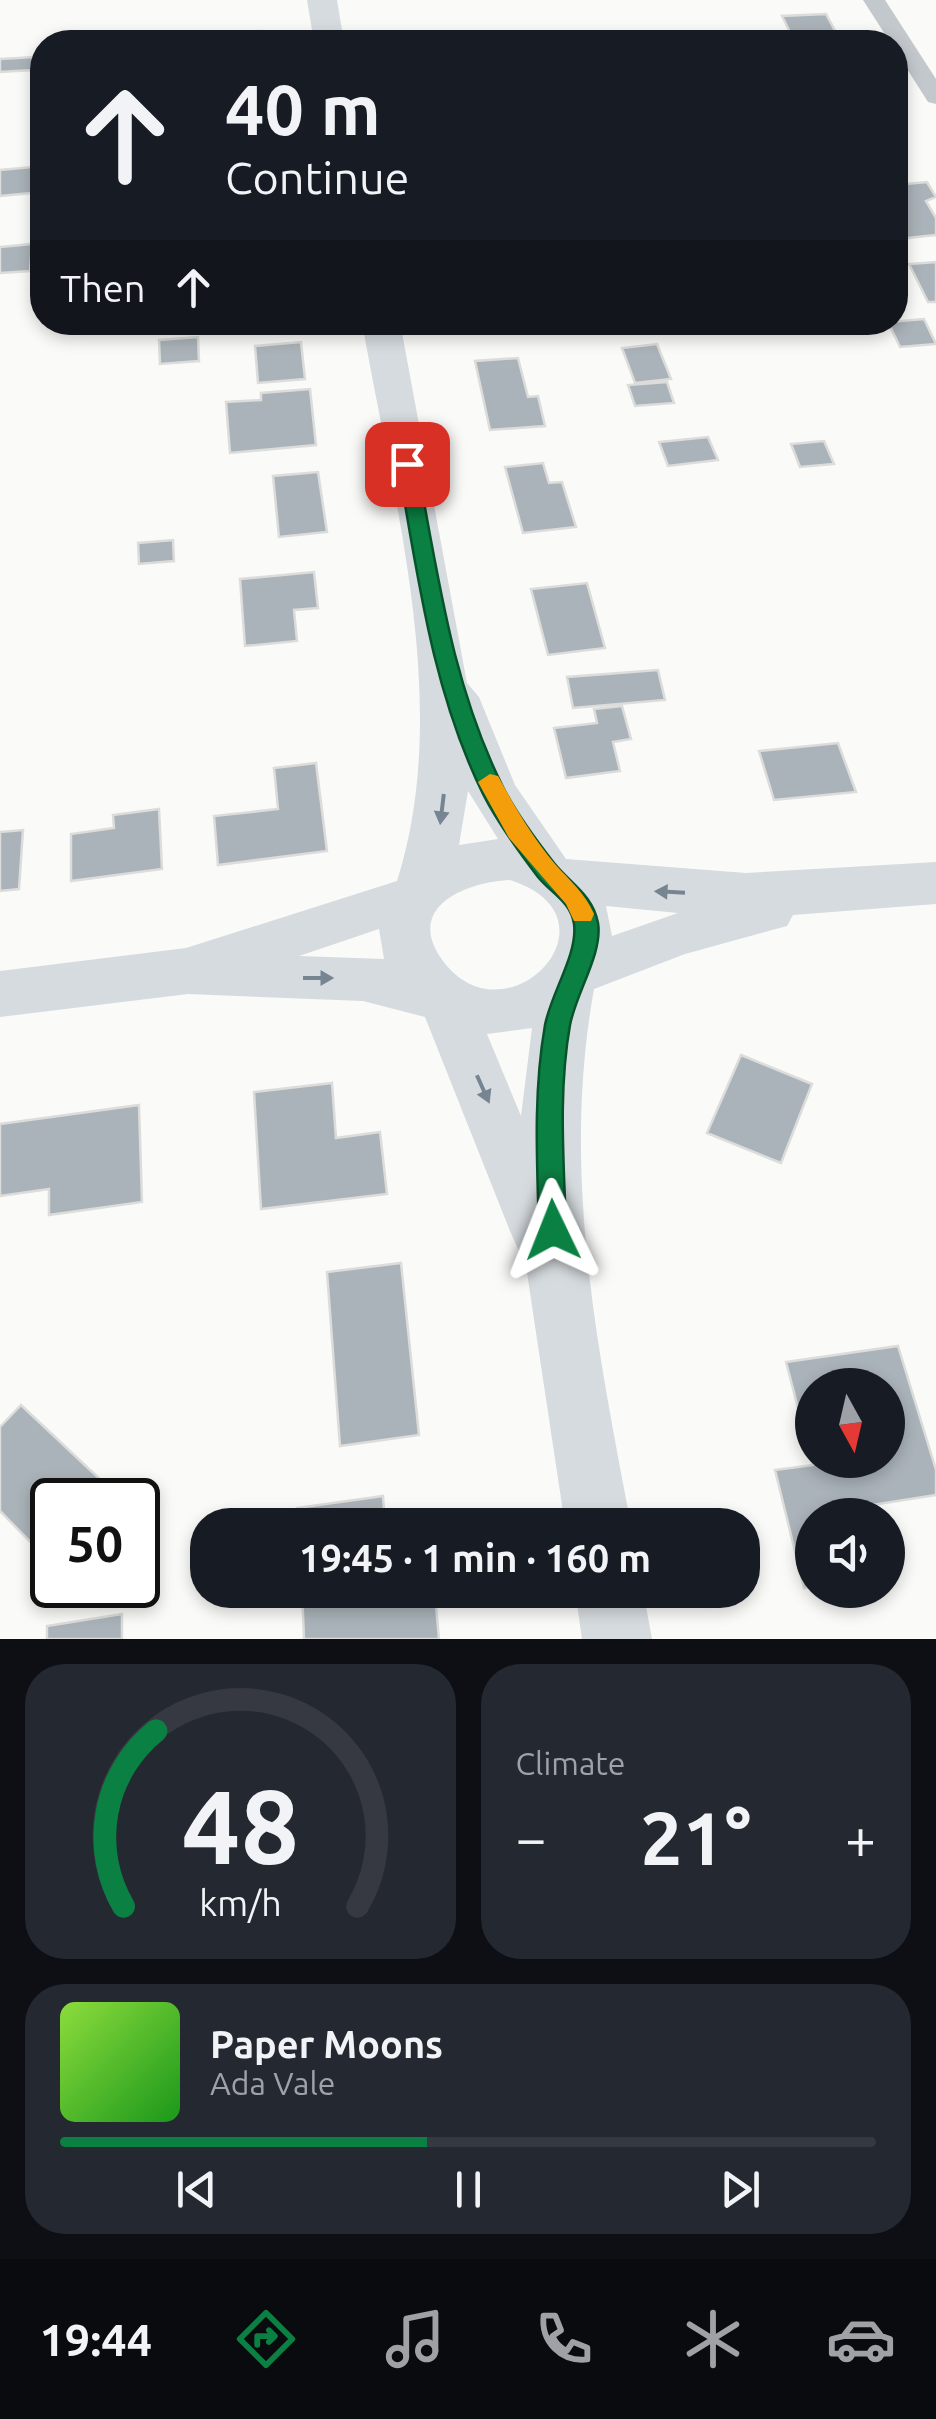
<!DOCTYPE html>
<meta charset="utf-8">
<style>
body{margin:0;font-family:Ubuntu,sans-serif;background:#242831;color:#f1f3f6;height:100vh;display:flex;flex-direction:column;font-size:38px;white-space:nowrap}
*{box-sizing:border-box;margin:0}
p{font-size:32px;color:#9ea1a6}
.icon{flex:none;width:55px;height:55px;fill:none;stroke:currentColor;stroke-width:2;stroke-linecap:round;stroke-linejoin:round}
.map{position:relative;height:1639px;overflow:hidden}
.sheet{display:flex;flex-direction:column;gap:25px;padding:25px;background:#0d0f14;flex:1}
.sheet>*{flex:none}
.banner{position:absolute;left:30px;top:30px;width:878px;height:305px;border-radius:40px;box-shadow:0 5px 15px #0003;background:#171b24;color:#f1f3f6;overflow:hidden}
.needle{width:65px;rotate:172deg}
.tools{position:absolute;left:795px;top:1368px;display:grid;gap:20px}
.tools a{display:grid;place-items:center;width:110px;height:110px;border-radius:50%;background:#171b24;box-shadow:0 5px 15px #0003;font-size:50px}
.speed{position:absolute;left:30px;top:1478px;display:flex;gap:20px;font-size:50px;font-weight:700;text-align:center}
.speed>*{display:grid;place-content:center;width:130px;height:130px;border-radius:50%;background:#171b24;box-shadow:0 5px 15px #0003;line-height:1}
.speed .limit{border:5px solid #111;border-radius:15px;background:#fff;color:#111}
.pin{position:absolute;display:grid;place-items:center;width:85px;height:85px;color:#fff;margin:-42px;border-radius:20px;box-shadow:0 5px 15px #0006}
.me{position:absolute;width:110px;margin:-55px;rotate:358deg;stroke-linejoin:round;filter:drop-shadow(0 0 8px #0008)}
.turn{display:flex;align-items:center;gap:35px;height:210px;padding:0 30px;font-size:45px}
.turn .icon{width:130px;height:130px;stroke-width:2.5}
.turn b{display:block;font-size:70px;line-height:85px}
.then{display:flex;align-items:center;height:95px;padding:0 30px;background:#0003;gap:20px;font-size:38px}
.big{font-size:75px;font-weight:700;line-height:1.1}
.sheet .card{flex:1;display:flex;flex-direction:column;justify-content:center;gap:15px;min-width:0;padding:0 35px;border-radius:40px;background:#242831}
.sheet .dial{align-items:center;gap:0}
.dial svg{height:260px;overflow:visible;fill:none;stroke:#363941;stroke-width:7;stroke-linecap:round;text-anchor:middle}
.dial text{fill:#f1f3f6;stroke:none}
.song{display:flex;align-items:center;gap:30px}
.cover{width:120px;height:120px;border-radius:15px;background:linear-gradient(135deg,hsl(90 70% 55%),hsl(120 70% 35%))}
.played{height:10px;border-radius:5px;background:linear-gradient(90deg,#0b8043 45%,#363941 45%)}
.keys{display:flex;justify-content:space-around;direction:ltr}
.heat{display:flex;justify-content:space-between;align-items:center;font-size:55px;direction:ltr}
.sheet .tiles{flex:1;display:grid;gap:25px;grid-template-columns:1fr 1fr}
.card:last-child{grid-column:span 2}
.trip{position:absolute;left:190px;top:1508px;width:570px;height:100px;border-radius:40px;background:#171b24;box-shadow:0 5px 15px #0003;font-weight:700;line-height:100px;text-align:center}
.menu{display:flex;height:160px;justify-content:space-around;align-items:center;background:#090b0e;color:#9ea1a6}
.menu .icon{width:70px;height:70px}
.menu .selected{color:#0b8043}
.menu b{font-size:45px;color:#f1f3f6}
.map>svg:first-child{display:block}
.building{fill:#aab3b9;stroke:#dcdcda;stroke-width:2.5;fill-rule:evenodd}
.lines{fill:none;stroke-linecap:round;stroke-linejoin:round}
.street{fill:#c3c8cc;fill-rule:evenodd}
.secondary{fill:#d6dbdf;fill-rule:evenodd}
.oneway{fill:#768591}
.route{fill:#0b8043;stroke:#07532c;stroke-width:2.5}
.slow{fill:#f59e0b}
</style>
<div class="map">
<svg width="936" height="1639" viewBox="0 0 936 1639">
<rect width="100%" height="100%" fill="#fafaf8"/>
<path class="building" d="M826,14L841,42H795L782,16Z
M262,31L263,42H227L226,33Z
M34,57L33,70L0,72V59Z
M42,166V192L0,196V170Z
M927,182L936,197L926,201L936,218V235L898,239L895,185Z
M32,244L30,271L0,273V247Z
M936,262V302H928L909,264Z
M924,319L936,344L900,347L888,322Z
M198,337L199,361L160,364L159,340Z
M301,342L305,379L258,383L255,346Z
M657,344L671,379L635,383L622,348Z
M518,358L528,397L538,396L545,426L490,430L475,361Z
M667,382L674,403L635,406L628,385Z
M310,389L316,445L230,453L226,402L261,400V393Z
M708,437L718,460L668,466L659,442Z
M824,441L834,464L800,467L791,444Z
M543,463L549,483L562,482L576,527L523,533L505,467Z
M318,472L327,532L279,537L273,476Z
M173,540L174,561L139,564L138,543Z
M314,572L318,608L294,610L297,641L245,646L240,579Z
M587,583L605,648L548,655L531,589Z
M658,670L665,700L573,708L567,677Z
M622,706L631,739L613,742L620,771L566,778L554,728L597,723L594,709Z
M838,743L856,792L774,800L759,751Z
M316,763L327,851L218,865L214,816L278,809L274,768Z
M159,809L162,869L71,881V834L114,828L113,815Z
M23,830L19,889L0,891V832Z
M741,1055L812,1084L781,1163L707,1133Z
M332,1083L336,1138L380,1132L387,1194L261,1209L254,1092Z
M139,1105L142,1202L49,1215V1189L0,1196V1124Z
M401,1263L419,1435L340,1446L327,1272Z
M898,1346L936,1470V1495L872,1505L875,1515H812V1587L804,1588L775,1470L813,1465L786,1362ZM812,1385H888V1460H812Z
M21,1405L122,1500H52V1564L0,1511V1427Z
M383,1496L385,1525H298L297,1508Z
M302,1590H391L392,1600L435,1594L439,1639H304Z
M122,1614V1639H47V1626Z"/>
<g class="lines">
<path class="street" d="M863,0H885L936,79V104L928,102L895,50V42H890Z"/>
<path class="secondary" d="M307,0H337L344,42H314Z
M362,322H400L467,683L479,697L515,785L566,859L746,873L936,862V904L793,915L787,926L685,954L594,989C561,1171 597,1346 631,1525H565L524,1253L519,1251L510,1231L425,1017L363,1001L188,994L0,1017V971L186,948L397,881C453,705 393,501 362,322ZM468,791L498,839L459,845ZM510,880C628,918 506,1046 443,961C403,907 466,882 510,880ZM606,906L678,913L612,936ZM379,929L384,959L299,956ZM532,1028L521,1116L487,1034Z
M575,1590H643L652,1639H582Z"/>
</g>
<defs><path id="oneway-solid" d="M-6-.8H1V-3.2L6.5 0L1 3.2V.8H-6Z" transform="scale(2.5)"/></defs>
<g class="oneway">
<use href="#oneway-solid" transform="translate(442 809) rotate(97)"/>
<use href="#oneway-solid" transform="translate(670 892) rotate(-177)"/>
<use href="#oneway-solid" transform="translate(318 978)"/>
<use href="#oneway-solid" transform="translate(483 1089) rotate(66)"/>
</g>
<path class="route" d="M407,458L417,464C438,575 452,685 503,787C516,813 536,840 554,863C570,883 593,895 598,923C603,953 576,993 570,1025C558,1092 564,1162 566,1230L562,1239L553,1243L543,1239L539,1230C537,1162 533,1093 545,1025C551,993 578,954 574,924C571,902 551,893 538,877C519,852 497,822 483,794C432,690 418,577 398,464Z"/>
<path class="slow" d="M490,774L498,776C515,807 532,837 555,864C571,882 584,892 594,914L591,921H574L566,904L509,838L478,782Z"/>
</svg>
<div class="tools">
<a><svg class="needle" viewBox="-14 -14 28 28"><path d="M0-13l5 13h-10z" fill="#e53935"/><path d="M0 13l5-13h-10z" fill="#9ea1a6"/></svg></a>
<a><svg class="icon" aria-label="sound" viewBox="0 0 24 24"><path d="M4 9h4l5-4v14l-5-4H4zM17 9q2 3 0 6"/></svg></a>
</div>
<div class="speed"><div class="limit">50</div></div>
<div class="pin" style="left:407px;top:464px;background:#d93025"><svg class="icon" aria-label="arrive" viewBox="0 0 24 24"><path d="M6 21V4h12l-3 4 3 4H6"/></svg></div>
<svg class="me" style="left:553px;top:1230px" viewBox="-20 -20 40 40"><path d="M0-17L14 15 0 8-14 15z" fill="#0b8043" stroke="#fff" stroke-width="4"/></svg>
<div class="trip">19:45 · 1 min · 160 m</div>
<div class="banner">
<div class="turn"><svg class="icon" aria-label="ahead" viewBox="0 0 24 24"><path d="M12 20V5M6 11l6-6 6 6"/></svg><div><b>40 m</b>Continue</div></div>
<div class="then">Then<svg class="icon" aria-label="ahead" viewBox="0 0 24 24"><path d="M12 20V5M6 11l6-6 6 6"/></svg></div>
</div>
</div>
<section class="sheet">
<div class="tiles">
<div class="card dial"><svg viewBox="0 0 100 80">
<path d="M14 69A42 42 0 1 1 86 69"/>
<path d="M14 69A42 42 0 0 1 24 15" stroke="#0b8043"/>
<text x="50" y="56" font-size="32" font-weight="700">48</text>
<text x="50" y="72" font-size="11">km/h</text>
</svg></div>
<div class="card"><p>Climate</p>
<div class="heat"><a>−</a><b class="big">21°</b><a>+</a></div>
</div>
<div class="card">
<div class="song"><i class="cover"></i><div><b>Paper Moons</b><p>Ada Vale</p></div></div>
<div class="played"></div>
<div class="keys"><svg class="icon" aria-label="previous" viewBox="0 0 24 24"><path d="M18 5L8 12l10 7zM5 5v14"/></svg><svg class="icon" aria-label="pause" viewBox="0 0 24 24"><path d="M8 5v14M16 5v14"/></svg><svg class="icon" aria-label="next" viewBox="0 0 24 24"><path d="M6 5l10 7-10 7zM19 5v14"/></svg></div>
</div>
</div>
</section>
<nav class="menu">
<b>19:44</b>
<svg class="icon selected" aria-label="directions" viewBox="0 0 24 24"><path d="M12 3l9 9-9 9-9-9zM9 14v-3h6M13 9l2 2-2 2"/></svg>
<svg class="icon" aria-label="music" viewBox="0 0 24 24"><path d="M9 18V5l10-2v13"/><circle cx="6" cy="18" r="3"/><circle cx="16" cy="16" r="3"/></svg>
<svg class="icon" aria-label="phone" viewBox="0 0 24 24"><path d="M5 4h4l2 5-3 2q2 4 5 5l2-3 5 2v4C11 20 4 13 5 4z"/></svg>
<svg class="icon" aria-label="climate" viewBox="0 0 24 24"><path d="M12 3v18M4 7l16 10M4 17L20 7"/></svg>
<svg class="icon" aria-label="car" viewBox="0 0 24 24"><path d="M5 17H2v-5l4-1 3-4h7l3 4 3 1v5h-3M9 17h6M6 11h13"/><circle cx="7" cy="17" r="2"/><circle cx="17" cy="17" r="2"/></svg>
</nav>
